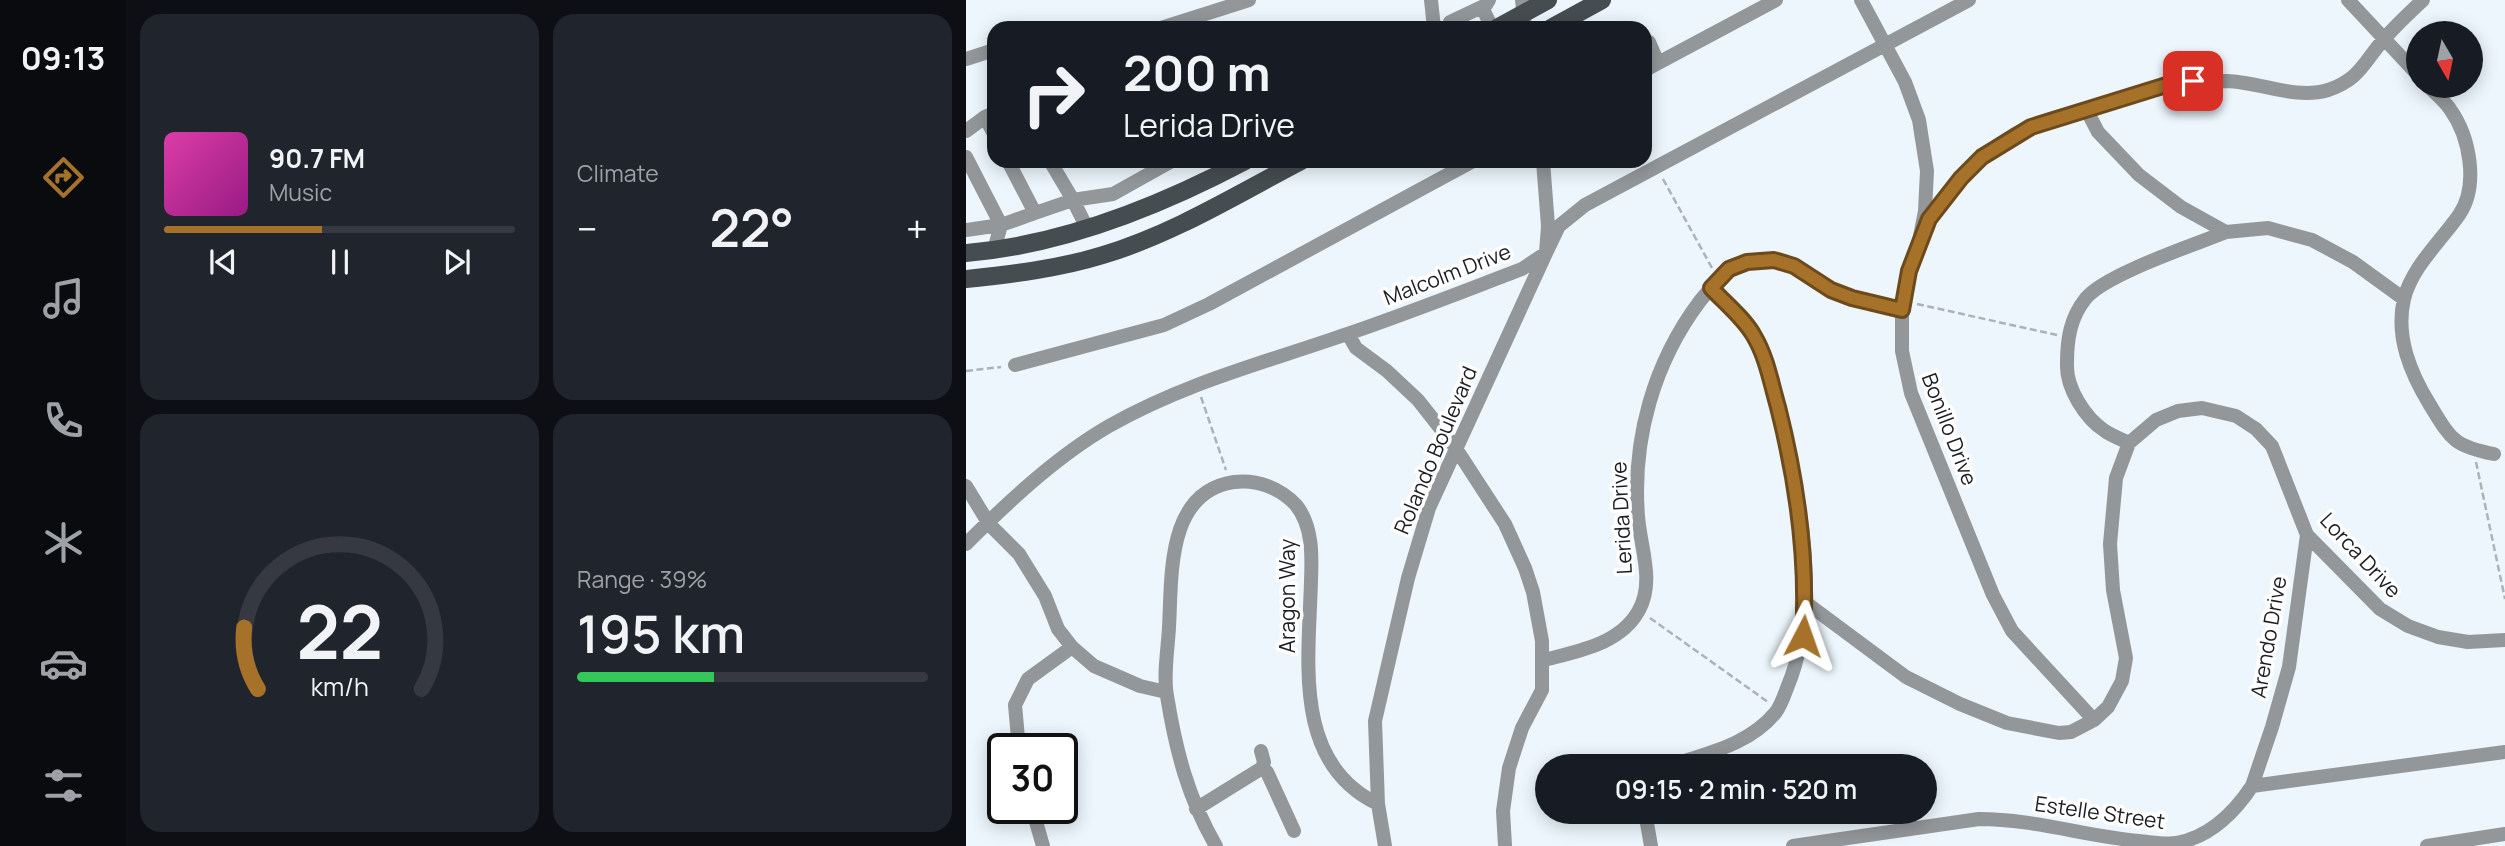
<!DOCTYPE html>
<meta charset="utf-8">
<style>
body{margin:0;font-family:Manrope,sans-serif;background:#20242c;color:#f1f3f6;height:100vh;display:flex;flex-direction:column;font-size:26px;white-space:nowrap}
*{box-sizing:border-box;margin:0}
p{font-size:23px;color:#9ea1a6}
.icon{flex:none;width:38px;height:38px;fill:none;stroke:currentColor;stroke-width:2;stroke-linecap:round;stroke-linejoin:round}
.map{position:relative;flex:1;overflow:hidden}
.side{display:flex;flex-direction:column;gap:14px;padding:14px;background:#0d0f14;width:840px}
.side>*{flex:none}
.top-card{position:absolute;left:21px;top:21px;width:665px;height:147px;border-radius:21px;box-shadow:0 4px 18px #0003;background:#171b24;color:#f1f3f6;overflow:hidden}
.needle{width:46px;rotate:171deg}
.buttons{position:absolute;left:1440px;top:21px;display:grid;gap:14px}
.buttons a{display:grid;place-items:center;width:77px;height:77px;border-radius:50%;background:#171b24;box-shadow:0 4px 18px #0003;font-size:35px}
.speed{position:absolute;left:21px;top:733px;display:flex;gap:14px;font-size:35px;font-weight:700;text-align:center}
.speed>*{display:grid;place-content:center;width:91px;height:91px;border-radius:50%;background:#171b24;box-shadow:0 4px 18px #0003;line-height:1}
.speed .limit{border:4px solid #111;border-radius:10px;background:#fff;color:#111}
.pin{position:absolute;display:grid;place-items:center;width:60px;height:60px;color:#fff;margin:-30px;border-radius:14px;box-shadow:0 4px 10px #0006}
.me{position:absolute;width:77px;margin:-38px;rotate:4deg;stroke-linejoin:round;filter:drop-shadow(0 0 5px #0008)}
.turn{display:flex;align-items:center;gap:24px;height:147px;padding:0 21px;font-size:32px}
.turn .icon{width:91px;height:91px;stroke-width:2.5}
.turn b{display:block;font-size:49px;line-height:60px}
.big{font-size:52px;font-weight:600;line-height:1.1}
.side .widget{flex:1;display:flex;flex-direction:column;justify-content:center;gap:10px;min-width:0;padding:0 24px;border-radius:21px;background:#20242c}
.side .dial{align-items:center;gap:0}
.dial svg{height:182px;overflow:visible;fill:none;stroke:#363941;stroke-width:7;stroke-linecap:round;text-anchor:middle}
.dial text{fill:#f1f3f6;stroke:none}
.song{display:flex;align-items:center;gap:21px}
.cover{width:84px;height:84px;border-radius:10px;background:linear-gradient(135deg,hsl(320 70% 55%),hsl(310 70% 35%))}
.played{height:7px;border-radius:4px;background:linear-gradient(90deg,#a6722a 45%,#363941 45%)}
.keys{display:flex;justify-content:space-around;direction:ltr}
.heat{display:flex;justify-content:space-between;align-items:center;font-size:38px;direction:ltr}
.charge{height:10px;border-radius:5px;background:linear-gradient(90deg,#34c759 39%,#363941 0)}
.side .tiles{flex:1;display:grid;gap:14px;grid-template-columns:repeat(2,1fr)}
.trip{position:absolute;left:569px;top:754px;width:402px;height:70px;border-radius:35px;background:#171b24;box-shadow:0 4px 18px #0003;font-weight:600;line-height:70px;text-align:center}
main{display:flex;flex:1;min-height:0}
.dock{display:flex;flex-direction:column;width:126px;justify-content:space-around;align-items:center;background:#090b0e;color:#9ea1a6}
.dock .icon{width:49px;height:49px}
.dock .active{color:#a6722a}
.dock b{font-size:32px;color:#f1f3f6}
.map>svg:first-child{display:block}
.lines{fill:none;stroke-linecap:round;stroke-linejoin:round}
.path{stroke:#acb3b8;stroke-width:2.5;stroke-dasharray:7 3.5;stroke-linecap:butt}
.minor{stroke:#93979a;stroke-width:14}
.major{stroke:#464d51;stroke-width:18}
.route-casing{stroke:#6c4a1b;stroke-width:18}
.route{stroke:#a6722a;stroke-width:12}
.labels{text-anchor:middle;dominant-baseline:central;stroke-width:7;stroke-linejoin:round;paint-order:stroke}
.street-label{font-size:21px;fill:#1c1f21;stroke:#fff}
</style>
<main>
<nav class="dock">
<b>09:13</b>
<svg class="icon active" aria-label="directions" viewBox="0 0 24 24"><path d="M12 3l9 9-9 9-9-9zM9 14v-3h6M13 9l2 2-2 2"/></svg>
<svg class="icon" aria-label="music" viewBox="0 0 24 24"><path d="M9 18V5l10-2v13"/><circle cx="6" cy="18" r="3"/><circle cx="16" cy="16" r="3"/></svg>
<svg class="icon" aria-label="phone" viewBox="0 0 24 24"><path d="M5 4h4l2 5-3 2q2 4 5 5l2-3 5 2v4C11 20 4 13 5 4z"/></svg>
<svg class="icon" aria-label="climate" viewBox="0 0 24 24"><path d="M12 3v18M4 7l16 10M4 17L20 7"/></svg>
<svg class="icon" aria-label="car" viewBox="0 0 24 24"><path d="M5 17H2v-5l4-1 3-4h7l3 4 3 1v5h-3M9 17h6M6 11h13"/><circle cx="7" cy="17" r="2"/><circle cx="17" cy="17" r="2"/></svg>
<svg class="icon" aria-label="filters" viewBox="0 0 24 24"><path d="M4 7h16M4 17h16"/><circle cx="9" cy="7" r="2"/><circle cx="15" cy="17" r="2"/></svg>
</nav>
<section class="side">
<div class="tiles">
<div class="widget">
<div class="song"><i class="cover"></i><div><b>90.7 FM</b><p>Music</p></div></div>
<div class="played"></div>
<div class="keys"><svg class="icon" aria-label="previous" viewBox="0 0 24 24"><path d="M18 5L8 12l10 7zM5 5v14"/></svg><svg class="icon" aria-label="pause" viewBox="0 0 24 24"><path d="M8 5v14M16 5v14"/></svg><svg class="icon" aria-label="next" viewBox="0 0 24 24"><path d="M6 5l10 7-10 7zM19 5v14"/></svg></div>
</div>
<div class="widget"><p>Climate</p>
<div class="heat"><a>−</a><b class="big">22°</b><a>+</a></div>
</div>
<div class="widget dial"><svg viewBox="0 0 100 80">
<path d="M14 69A42 42 0 1 1 86 69"/>
<path d="M14 69A42 42 0 0 1 8 42" stroke="#a6722a"/>
<text x="50" y="56" font-size="32" font-weight="700">22</text>
<text x="50" y="72" font-size="11">km/h</text>
</svg></div>
<div class="widget"><p>Range · 39%</p><b class="big">195 km</b><div class="charge"></div></div>
</div>
</section>
<div class="map">
<svg width="1539" height="846" viewBox="0 0 1539 846">
<rect width="100%" height="100%" fill="#ecf6fc"/>
<g class="lines">
<path class="path" d="M697,179L746,268
M951,304L1091,335
M0,371L35,367
M235,397L260,470
M1510,462L1539,599
M684,618L802,702"/>
<path class="minor" d="M465,0L468,28
M556,0L559,28
M895,0L939,82L953,120L961,171L959,211L953,241L942,271L936,310V351L945,393L1027,595L1046,631L1128,720
M1382,0L1452,75
M516,7L526,28
M195,28L283,0
M487,28L484,22L520,5L523,0
M683,42L692,63
M0,59L28,50
M679,70L810,0
M1462,86C1469,93 1479,101 1484,109C1504,137 1513,186 1493,215C1474,242 1446,267 1438,299C1429,337 1445,374 1464,405C1485,439 1487,446 1528,454
M1120,109L1132,132L1173,175L1215,207L1260,232L1302,228L1346,240L1387,262L1438,299
M28,113L19,117L28,134
M0,131L19,117
M0,157L35,225L69,213
M42,161L69,213L107,200L84,161
M121,228L107,200L147,194L206,161
M959,228C979,187 1023,145 1065,126C1089,116 1117,110 1142,103C1185,90 1216,81 1261,81C1294,82 1330,100 1362,90C1395,79 1398,61 1419,38C1431,24 1444,12 1457,0
M0,230L35,225L28,250
M382,334L390,348L421,371L452,400L489,447L539,524L559,568L567,592L576,641V690L556,728L543,768L537,811L539,846
M49,365L198,325L243,304L507,161
M1163,443C1155,439 1146,436 1139,431C1119,418 1100,388 1101,364C1101,339 1104,318 1120,298C1140,274 1228,245 1260,232
M0,486L23,524L53,554L79,596L92,629L106,647L128,666L174,686L200,692
M0,544C42,502 91,456 143,426C221,382 298,363 381,334C440,314 498,291 556,269L580,253L593,226L619,205L1003,0
M839,602L940,677L994,704L1041,723L1093,733L1105,732L1128,720L1142,707L1156,681L1160,658L1147,590L1144,544L1150,478L1163,443L1190,420L1212,411L1236,408L1270,416L1290,429L1306,446L1341,535L1414,609L1442,626L1472,637L1502,642L1539,640
M578,660C612,651 655,644 673,610C689,581 674,546 672,516C666,439 688,362 734,301C755,275 772,256 809,261C831,263 846,280 865,289C887,301 913,304 936,310
M53,749L49,705L62,679L106,647
M295,751L298,762L296,768
M703,766C742,753 783,745 810,712C815,705 818,696 821,688C857,603 834,492 811,405C807,389 804,370 797,354C786,328 764,309 745,288
M1286,786L1306,727L1323,667L1341,535
M66,808L77,846
M230,809L296,768L301,772L328,831
M679,812L685,846
M250,846C222,798 210,751 201,696C197,675 202,649 203,627C206,576 200,492 268,482C291,479 314,488 330,505C347,526 346,556 345,581C343,660 326,763 412,804
M419,846L412,804L409,721L442,578L463,508L580,253L582,226L577,161
M827,846L1013,819C1067,819 1120,836 1173,841C1185,842 1199,845 1211,843C1243,837 1268,813 1286,786L1539,752
M1461,846L1539,834"/>
<path class="major" d="M531,28L582,0
M585,28L636,0
M0,253C97,245 194,206 279,161
M0,279C46,274 92,269 137,255C207,234 270,195 335,161"/>
</g>
<g class="lines">
<defs>
<path id="route" d="M837,636C842,559 831,482 812,407C805,383 801,358 788,336C778,318 759,303 745,288L763,269L781,262L808,260L828,266L865,290L886,298L936,310L943,271L963,219L995,178L1016,157L1065,127L1197,86L1227,81"/>
</defs>
<use href="#route" class="route-casing"/>
<use href="#route" class="route"/>
</g>
<g class="labels">
<g class="street-label">
<text transform="translate(481 274) rotate(-21)">Malcolm Drive</text>
<text transform="translate(984 429) rotate(69)">Bonillo Drive</text>
<text transform="translate(469 450) rotate(-67)">Rolando Boulevard</text>
<text transform="translate(655 518) rotate(-93)">Lerida Drive</text>
<text transform="translate(1395 555) rotate(47)">Lorca Drive</text>
<text transform="translate(321 596) rotate(-90)">Aragon Way</text>
<text transform="translate(1302 637) rotate(-80)">Arendo Drive</text>
<text transform="translate(1134 812) rotate(8)">Estelle Street</text>
</g>
</g>
</svg>
<div class="buttons">
<a><svg class="needle" viewBox="-14 -14 28 28"><path d="M0-13l5 13h-10z" fill="#e53935"/><path d="M0 13l5-13h-10z" fill="#9ea1a6"/></svg></a>
</div>
<div class="speed"><div class="limit">30</div></div>
<div class="pin" style="left:1227px;top:81px;background:#d93025"><svg class="icon" aria-label="arrive" viewBox="0 0 24 24"><path d="M6 21V4h12l-3 4 3 4H6"/></svg></div>
<svg class="me" style="left:837px;top:636px" viewBox="-20 -20 40 40"><path d="M0-17L14 15 0 8-14 15z" fill="#a6722a" stroke="#fff" stroke-width="4"/></svg>
<div class="trip">09:15 · 2 min · 520 m</div>
<div class="top-card">
<div class="turn"><svg class="icon" aria-label="right" viewBox="0 0 24 24"><path d="M7 20v-9h11M14 6l5 5-5 5"/></svg><div><b>200 m</b>Lerida Drive</div></div>
</div>
</div>
</main>
